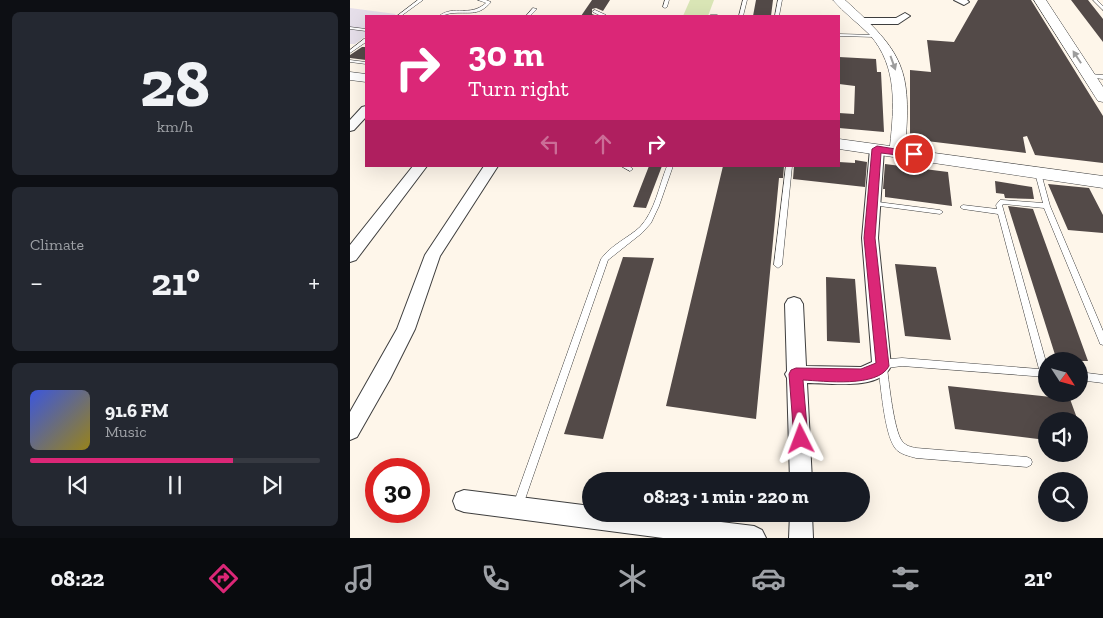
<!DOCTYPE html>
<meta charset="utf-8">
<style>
body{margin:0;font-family:"Zilla Slab",serif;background:#242831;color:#f1f3f6;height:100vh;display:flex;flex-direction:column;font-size:19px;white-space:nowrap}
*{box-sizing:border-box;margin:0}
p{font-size:16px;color:#9ea1a6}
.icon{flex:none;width:28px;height:28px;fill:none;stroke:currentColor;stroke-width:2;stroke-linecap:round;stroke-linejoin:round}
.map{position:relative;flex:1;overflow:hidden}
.side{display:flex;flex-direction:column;gap:12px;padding:12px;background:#0d0f14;width:350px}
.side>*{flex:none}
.top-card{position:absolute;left:15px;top:15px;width:475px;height:152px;border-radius:0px;box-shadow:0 5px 20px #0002;background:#db2777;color:#fff;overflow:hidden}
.needle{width:32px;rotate:126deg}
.tools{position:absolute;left:688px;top:352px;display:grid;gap:10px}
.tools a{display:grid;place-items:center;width:50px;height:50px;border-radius:50%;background:#171b24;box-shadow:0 5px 20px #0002;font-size:25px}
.speed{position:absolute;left:15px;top:458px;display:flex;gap:10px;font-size:25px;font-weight:700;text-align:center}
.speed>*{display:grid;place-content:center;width:65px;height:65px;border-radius:50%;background:#171b24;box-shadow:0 5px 20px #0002;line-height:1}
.speed .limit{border:8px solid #d22;background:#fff;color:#111}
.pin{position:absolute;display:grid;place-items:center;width:42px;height:42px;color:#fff;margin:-21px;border:2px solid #fff;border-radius:50%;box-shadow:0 1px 5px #0007}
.me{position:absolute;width:55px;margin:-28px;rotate:357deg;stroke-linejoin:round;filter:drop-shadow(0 0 4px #0008)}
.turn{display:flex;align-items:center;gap:18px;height:105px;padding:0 20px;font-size:22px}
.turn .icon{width:65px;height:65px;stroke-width:2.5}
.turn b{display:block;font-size:35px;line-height:42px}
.lanes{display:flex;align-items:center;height:48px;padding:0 20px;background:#0003;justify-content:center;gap:25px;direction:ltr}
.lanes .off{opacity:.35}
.big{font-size:38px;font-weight:700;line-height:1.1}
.side .tile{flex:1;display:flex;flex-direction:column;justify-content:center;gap:8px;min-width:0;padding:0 18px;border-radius:8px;background:#242831}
.side .dial{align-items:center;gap:0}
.dial b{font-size:65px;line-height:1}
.song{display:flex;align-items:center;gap:15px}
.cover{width:60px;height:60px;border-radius:8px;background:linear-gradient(135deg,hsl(230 70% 55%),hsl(50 70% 35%))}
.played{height:5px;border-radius:2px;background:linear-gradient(90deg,#db2777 70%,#363941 70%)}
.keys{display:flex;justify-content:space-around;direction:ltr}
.heat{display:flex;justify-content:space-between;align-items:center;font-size:28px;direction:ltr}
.trip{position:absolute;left:232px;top:472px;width:288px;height:50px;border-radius:25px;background:#171b24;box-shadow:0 5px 20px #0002;font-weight:700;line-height:50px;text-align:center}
.tab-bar{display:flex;height:80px;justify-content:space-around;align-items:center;background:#090b0e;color:#9ea1a6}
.tab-bar .icon{width:35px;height:35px}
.tab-bar .active{color:#db2777}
.tab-bar b{font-size:22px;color:#f1f3f6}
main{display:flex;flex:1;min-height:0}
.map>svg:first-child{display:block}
.industrial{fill:#e6dfea}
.green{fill:#dae6b6}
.building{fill:#534a48}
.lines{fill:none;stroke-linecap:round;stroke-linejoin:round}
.service-casing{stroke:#3e3e3e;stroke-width:1}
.minor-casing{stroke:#3e3e3e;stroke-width:2}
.tertiary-casing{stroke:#3e3e3e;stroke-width:1}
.service{fill:#fff;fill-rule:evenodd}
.minor{fill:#fff;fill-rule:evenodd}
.tertiary{fill:#fff;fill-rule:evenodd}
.oneway{fill:#9d9d9d}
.route{fill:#db2777;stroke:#8e194d}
</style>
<main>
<section class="side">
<div class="tile dial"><b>28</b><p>km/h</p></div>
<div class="tile"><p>Climate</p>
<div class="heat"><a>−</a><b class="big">21°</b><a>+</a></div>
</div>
<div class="tile">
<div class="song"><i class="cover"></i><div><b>91.6 FM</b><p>Music</p></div></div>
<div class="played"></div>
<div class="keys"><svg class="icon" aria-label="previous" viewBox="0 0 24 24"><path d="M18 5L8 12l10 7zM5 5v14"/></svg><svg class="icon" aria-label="pause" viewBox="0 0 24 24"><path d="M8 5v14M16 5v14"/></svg><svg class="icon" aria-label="next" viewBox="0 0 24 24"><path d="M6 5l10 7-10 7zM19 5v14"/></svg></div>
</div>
</section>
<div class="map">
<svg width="753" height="538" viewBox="0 0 753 538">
<rect width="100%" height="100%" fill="#fef6ea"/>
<path class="industrial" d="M0,8L46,14L43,16H16V36L5,44H0Z"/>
<path class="green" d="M340,0H364L358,16H333Z"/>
<path class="building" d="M242,0H260L253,11L246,8L242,9V14L247,16H231Z
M406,0H423L421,16H403Z
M628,0H681L753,116V163L685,155L677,136L673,137L676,153L560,139V70L581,72L577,40L604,42Z
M721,0H738L753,19V42Z
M12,47H16V60L0,58V55Z
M489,57L526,59L527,72H531L534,132L489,128V113L504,114L505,86L489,84Z
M505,160L517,162L515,187L443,179L444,166H489V162L505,163Z
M535,164L598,172L602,206L535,197V189H533Z
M299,166H312L296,208L283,207Z
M373,166H434L433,178H429L406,419L316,406Z
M645,181L682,187L684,199L655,198L654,194L646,193Z
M698,184L739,188L753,215V233L718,230Z
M658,206L683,209L738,361H707Z
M273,257L304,258L253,439L214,434Z
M545,264L586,267L601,340L555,336Z
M476,277L505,279L510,343L477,341Z
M598,386L720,399L728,421H696V440L605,429Z"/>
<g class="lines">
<defs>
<path id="service" d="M68,0H73L51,16H47Z
M128,0H136L141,2C129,16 121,12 104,13C98,13 94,16 89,16C105,4 119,18 136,3Z
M315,0H319L317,7L315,8L313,7Z
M393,0H397L393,16H389Z
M428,0H432L429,16H425Z
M743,0H747L753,6V10Z
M183,8L187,9L180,16H176Z
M245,10L256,15V16H251L243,12V11Z
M361,15H367L369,16H359Z
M0,27L16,29V31L0,29Z
M489,34L525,35L527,36L525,37L489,36Z
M14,39H16V42L0,53V50Z
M0,60L16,62V64L0,62Z
M739,74L753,75V79L737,77L736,76Z
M271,166H279L283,169L280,171Z
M317,166H323L309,206L301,223L292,233L258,260L173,505L172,509L168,510L164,509L163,505L251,259C261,245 278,238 290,227C305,211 309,186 317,166Z
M436,166H442L432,265L428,268L424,265Z
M688,171L691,173L700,206L753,331V345L750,344L749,341L694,208L654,204L652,205L696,362V377L552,366L537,368C539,383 544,431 552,441C556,446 561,447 566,448L677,457L681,459L682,462L681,465L677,467L566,458C559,456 549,454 545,448C534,433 531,385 528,366L529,363L540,359L552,358L689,369L648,214L613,209L610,207L613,205L647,209L646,205L650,200H652L693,203L685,173Z
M520,201L590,210L593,212L590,214L522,205H520L519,203Z
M729,372L753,375V383L729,380Z"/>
<path id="minor" d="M604,0H617L619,2L614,5Z
M555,13L560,16L548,24H511L506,21L511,18H546Z
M16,106V117L4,130L0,131V120L12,107Z
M527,145L534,149L528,238L541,366C530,391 480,383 457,383L462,481H440L437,378L435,374L437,371L435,304L438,299L444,297L450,299L453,304L456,366L511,367L522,362L512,238L520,149Z
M63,166H77L6,260L0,262V245Z
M134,166H148L90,256L65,329L40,379L7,437L0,440V412L47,329L75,255Z
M114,490L241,506V514H305L404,526L412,530L416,538H313L114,512L106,509L103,501L106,493Z
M440,514H462L463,538H439Z"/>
<path id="tertiary" d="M483,0H495C554,53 562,69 555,149L753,176V188L489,149V139L540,146C544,107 548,67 520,35C508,23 494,13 483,0Z
M684,0H696L753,87V102L748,101L746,98Z
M0,72L16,74V82L0,80Z"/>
</defs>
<use href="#service" class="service-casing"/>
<use href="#minor" class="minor-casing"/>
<use href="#tertiary" class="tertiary-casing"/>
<use href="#service" class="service"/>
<use href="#minor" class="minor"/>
<use href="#tertiary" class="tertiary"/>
</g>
<defs><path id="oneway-solid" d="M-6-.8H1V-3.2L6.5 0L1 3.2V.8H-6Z" transform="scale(1.25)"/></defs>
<g class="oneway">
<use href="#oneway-solid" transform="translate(727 57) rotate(-123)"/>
<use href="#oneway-solid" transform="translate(543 63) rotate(70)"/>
</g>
<path class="route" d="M527,146L564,152L569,154L564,157L531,153L525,238L539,366C528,388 474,381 453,380L458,439L456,444L451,446L446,444L444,439L439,374L441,370L446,368L511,369L526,363L514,238L522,149Z"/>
</svg>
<div class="tools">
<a><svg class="needle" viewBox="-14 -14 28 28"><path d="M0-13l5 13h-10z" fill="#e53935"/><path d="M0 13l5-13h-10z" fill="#9ea1a6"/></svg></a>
<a><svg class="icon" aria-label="sound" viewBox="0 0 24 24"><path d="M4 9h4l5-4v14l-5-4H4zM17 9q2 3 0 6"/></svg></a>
<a><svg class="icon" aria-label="search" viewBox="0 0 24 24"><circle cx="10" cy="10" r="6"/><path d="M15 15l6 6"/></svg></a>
</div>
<div class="speed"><div class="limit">30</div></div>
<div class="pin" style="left:564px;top:154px;background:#d93025"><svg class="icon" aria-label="arrive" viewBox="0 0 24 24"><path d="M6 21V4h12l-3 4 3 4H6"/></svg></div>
<svg class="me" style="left:451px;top:439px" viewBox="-20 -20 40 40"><path d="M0-17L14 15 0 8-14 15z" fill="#db2777" stroke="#fff" stroke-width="4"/></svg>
<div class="trip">08:23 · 1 min · 220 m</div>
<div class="top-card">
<div class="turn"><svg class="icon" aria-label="right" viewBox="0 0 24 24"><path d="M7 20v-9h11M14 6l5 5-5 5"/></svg><div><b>30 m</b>Turn right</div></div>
<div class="lanes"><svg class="icon off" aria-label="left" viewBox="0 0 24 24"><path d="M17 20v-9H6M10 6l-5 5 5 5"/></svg><svg class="icon off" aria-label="ahead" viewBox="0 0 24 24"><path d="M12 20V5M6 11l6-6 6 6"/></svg><svg class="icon" aria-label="right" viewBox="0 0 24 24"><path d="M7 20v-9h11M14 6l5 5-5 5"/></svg></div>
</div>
</div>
</main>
<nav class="tab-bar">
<b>08:22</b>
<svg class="icon active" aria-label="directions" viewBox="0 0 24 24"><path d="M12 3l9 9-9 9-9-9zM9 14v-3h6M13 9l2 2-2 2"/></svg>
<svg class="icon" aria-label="music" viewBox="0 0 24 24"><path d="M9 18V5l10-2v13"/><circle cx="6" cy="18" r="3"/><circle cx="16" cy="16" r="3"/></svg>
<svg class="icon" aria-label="phone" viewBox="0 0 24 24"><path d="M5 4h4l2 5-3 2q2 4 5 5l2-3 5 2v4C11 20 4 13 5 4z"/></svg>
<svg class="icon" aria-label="climate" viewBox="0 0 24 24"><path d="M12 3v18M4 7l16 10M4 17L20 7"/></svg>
<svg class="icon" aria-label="car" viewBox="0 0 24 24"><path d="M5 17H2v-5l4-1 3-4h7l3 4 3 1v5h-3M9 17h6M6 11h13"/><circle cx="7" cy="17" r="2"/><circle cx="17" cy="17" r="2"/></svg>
<svg class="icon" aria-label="filters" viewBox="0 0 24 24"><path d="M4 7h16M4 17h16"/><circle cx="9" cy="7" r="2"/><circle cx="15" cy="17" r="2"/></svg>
<b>21°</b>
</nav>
